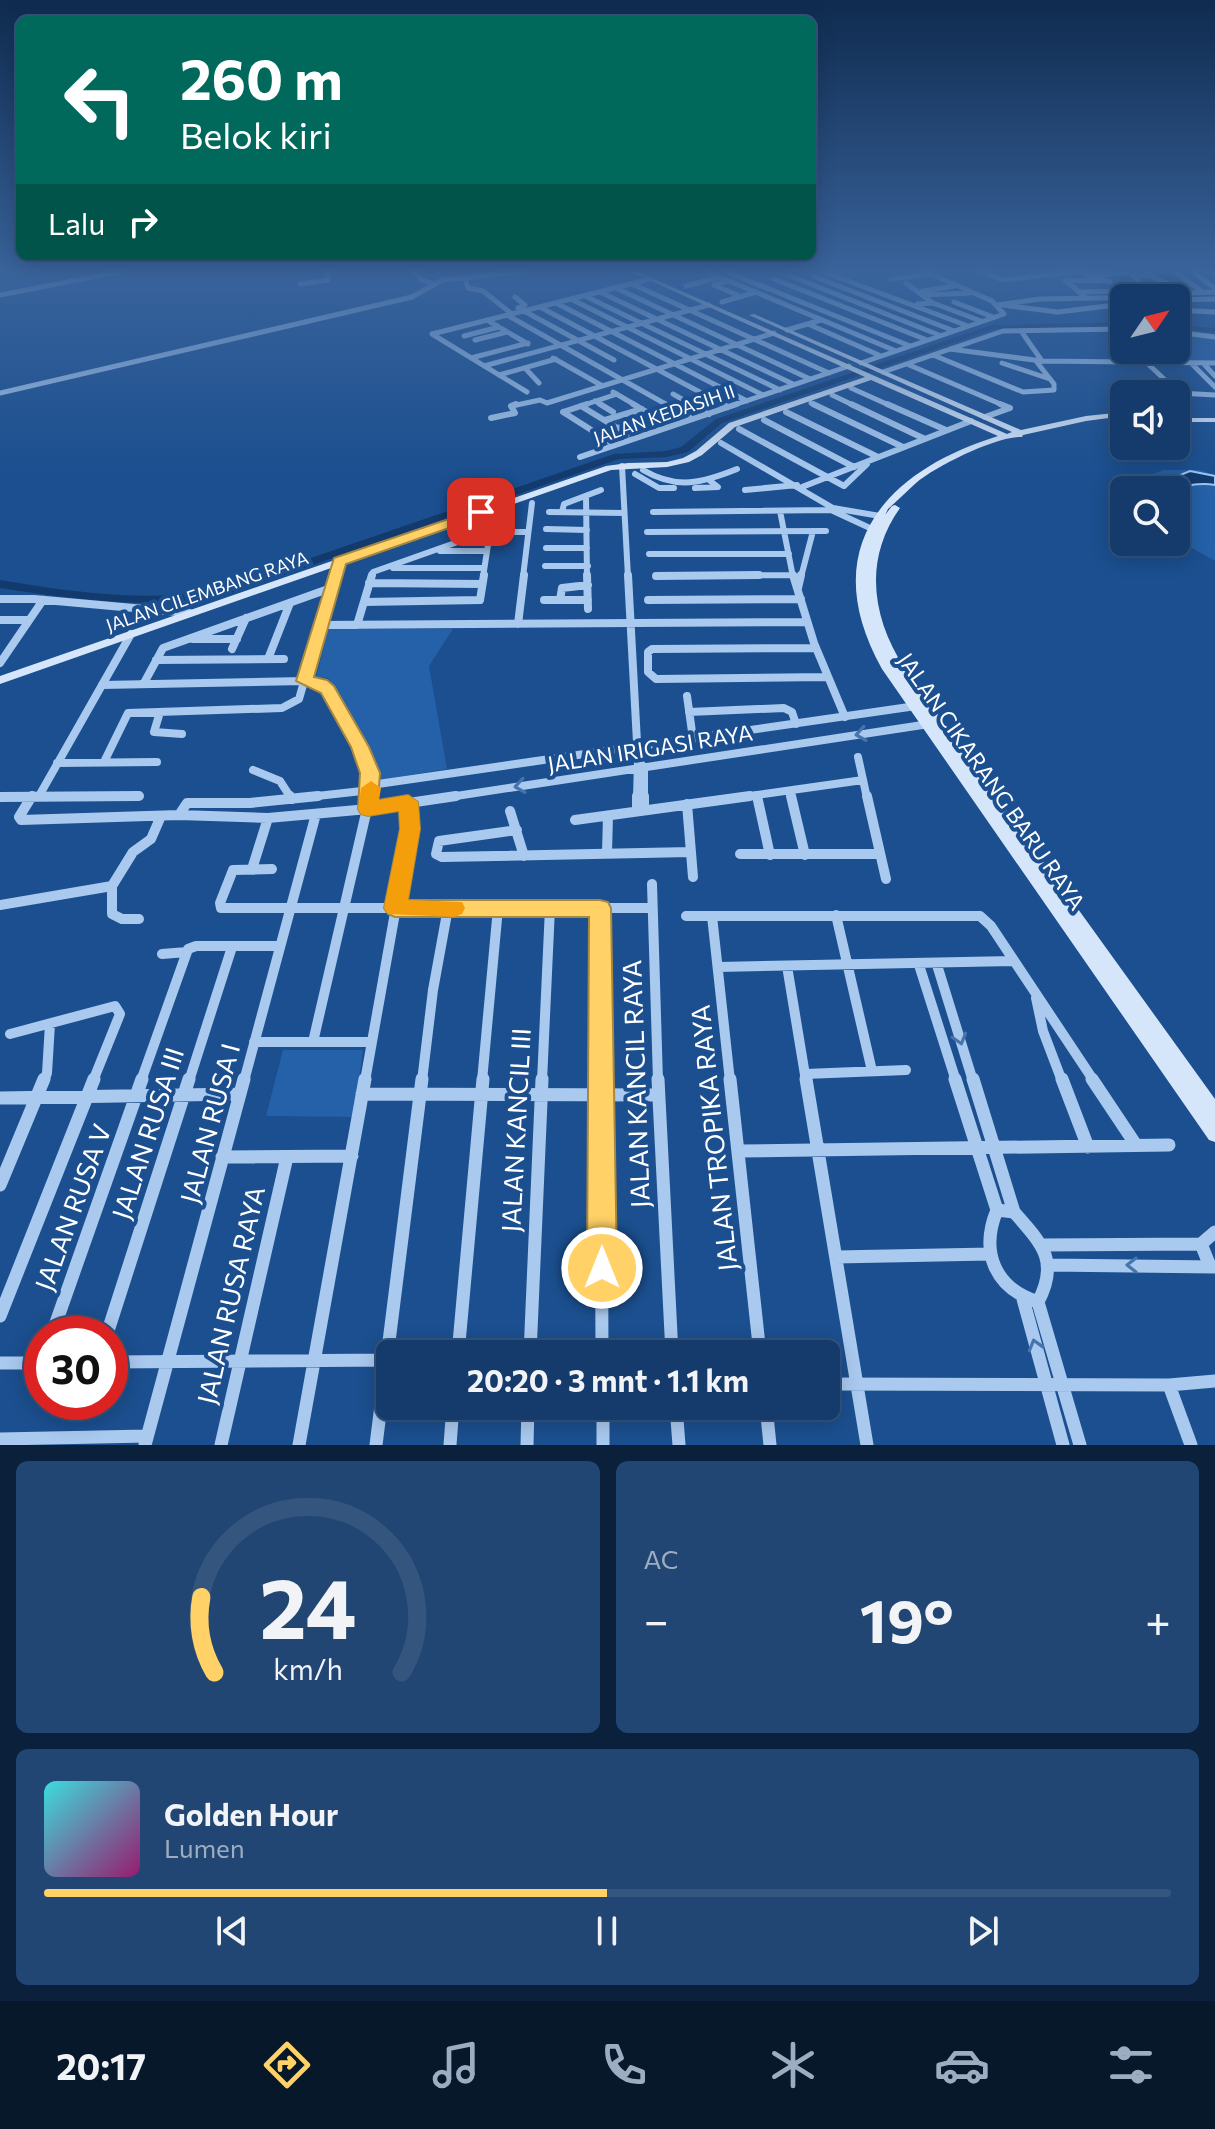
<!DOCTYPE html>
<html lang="id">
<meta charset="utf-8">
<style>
body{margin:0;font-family:Commissioner,sans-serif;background:#214673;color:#f1f3f6;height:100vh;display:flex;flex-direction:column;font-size:30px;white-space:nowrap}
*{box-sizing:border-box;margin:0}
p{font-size:26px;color:#9dadc1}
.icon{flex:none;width:44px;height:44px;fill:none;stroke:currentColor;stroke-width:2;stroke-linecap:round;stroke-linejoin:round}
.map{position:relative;height:1445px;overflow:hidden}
.panel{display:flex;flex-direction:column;gap:16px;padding:16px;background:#0b203b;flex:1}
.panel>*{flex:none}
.top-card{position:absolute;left:16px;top:16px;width:800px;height:244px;border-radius:12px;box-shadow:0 4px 20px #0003,0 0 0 2px #33557e;background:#00695c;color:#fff;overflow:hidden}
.needle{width:52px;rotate:55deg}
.buttons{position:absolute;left:1110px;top:284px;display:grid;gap:16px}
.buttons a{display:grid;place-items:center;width:80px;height:80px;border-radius:12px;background:#143b6b;box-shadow:0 4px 20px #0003,0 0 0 2px #33557e;font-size:40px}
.speed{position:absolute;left:24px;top:1316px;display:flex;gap:16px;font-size:40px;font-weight:700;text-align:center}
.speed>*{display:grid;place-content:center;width:104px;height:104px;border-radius:50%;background:#143b6b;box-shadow:0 4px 20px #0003,0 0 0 2px #33557e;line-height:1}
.speed .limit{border:12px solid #d22;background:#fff;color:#111}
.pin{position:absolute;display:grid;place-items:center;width:68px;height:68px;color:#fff;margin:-34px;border-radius:16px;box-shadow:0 4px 12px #0006}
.me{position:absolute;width:88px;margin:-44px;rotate:0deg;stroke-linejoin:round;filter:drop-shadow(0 0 6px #0008)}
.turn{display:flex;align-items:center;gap:28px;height:168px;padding:0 32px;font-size:36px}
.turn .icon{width:104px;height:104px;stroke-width:2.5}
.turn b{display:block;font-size:56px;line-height:68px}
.then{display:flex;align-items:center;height:76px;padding:0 32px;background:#0003;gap:16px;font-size:30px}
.big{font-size:60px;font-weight:700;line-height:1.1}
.panel .card{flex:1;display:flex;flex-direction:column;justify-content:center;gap:12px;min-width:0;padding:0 28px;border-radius:12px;background:#214673}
.panel .dial{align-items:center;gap:0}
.dial svg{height:208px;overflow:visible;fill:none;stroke:#33557e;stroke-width:7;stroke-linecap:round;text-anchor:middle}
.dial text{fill:#f1f3f6;stroke:none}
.song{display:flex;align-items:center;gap:24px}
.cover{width:96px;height:96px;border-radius:12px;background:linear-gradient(135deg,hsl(180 70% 55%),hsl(320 70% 35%))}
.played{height:8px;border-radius:4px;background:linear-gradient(90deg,#ffd166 50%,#33557e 50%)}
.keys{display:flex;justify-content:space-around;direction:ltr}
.heat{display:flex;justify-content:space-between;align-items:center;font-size:44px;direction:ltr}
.panel .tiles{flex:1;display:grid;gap:16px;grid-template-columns:1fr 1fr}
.card:last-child{grid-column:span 2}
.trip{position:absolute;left:376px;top:1340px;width:464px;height:80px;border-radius:12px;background:#143b6b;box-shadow:0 4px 20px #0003,0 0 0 2px #33557e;font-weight:700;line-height:80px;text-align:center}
.tabs{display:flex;height:128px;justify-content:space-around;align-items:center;background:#08182b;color:#9dadc1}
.tabs .icon{width:56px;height:56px}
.tabs .current{color:#ffd166}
.tabs b{font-size:36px;color:#f1f3f6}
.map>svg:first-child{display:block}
.green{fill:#2461a8}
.water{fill:#123a6d;stroke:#9cc4f0;stroke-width:2}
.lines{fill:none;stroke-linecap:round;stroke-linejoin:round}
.river{fill:#123a6d;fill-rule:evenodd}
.street-far4{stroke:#a9c9ee;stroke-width:5}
.street-far3{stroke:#a9c9ee;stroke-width:6}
.street-far2{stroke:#a9c9ee;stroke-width:8}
.street-far1{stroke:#a9c9ee;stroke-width:10}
.street{stroke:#a9c9ee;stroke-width:13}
.secondary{fill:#d6e6fa;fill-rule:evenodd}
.oneway{stroke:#4674ac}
.route{fill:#ffd166;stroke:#a68842;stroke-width:2}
.slow{fill:#f59e0b}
.labels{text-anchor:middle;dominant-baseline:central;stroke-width:8;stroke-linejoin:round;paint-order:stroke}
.far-street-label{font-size:18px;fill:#fff;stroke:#1b4f8f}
.street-label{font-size:22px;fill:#fff;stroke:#1b4f8f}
.near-street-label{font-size:26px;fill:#fff;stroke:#1b4f8f}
</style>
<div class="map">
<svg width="1215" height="1445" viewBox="0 0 1215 1445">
<rect width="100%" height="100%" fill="#1b4f8f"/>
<path class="green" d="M1176,331L1215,334V361L1141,360L1130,350H1176Z
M1164,470H1200L1215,475V561L1176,539V490H1125L1138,479Z
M329,628L453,629L429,666L447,769L380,780L348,708L328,678L316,677Z
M283,1050H363L354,1117L266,1116Z"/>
<path class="water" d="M1190,471L1215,476V485C1194,481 1178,490 1158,490L1153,486Z"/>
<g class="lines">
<path class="river" d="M1124,322V326L993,329L722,423L688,452L666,457L619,459L217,598C145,609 72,599 0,588V580C71,592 143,602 215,591L614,454L666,451L681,447L716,419L992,325Z
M1176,325L1215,328V332L1176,329Z"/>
<path class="street-far4" d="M415,272L422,280L433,284
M727,272L910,346
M824,272L968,326
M983,272L1003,280L1073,272
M1079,272L1110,282
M1213,272L1215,276
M710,273L896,351
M1176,273L1203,292
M1195,273L1215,288
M788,275L939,335
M1149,275L1184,292
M813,276L954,331
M1093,276L1129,272
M465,278L468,288L483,291L512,314
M774,279L927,340
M891,279L931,274
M727,281L714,285L740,296
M1139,281L1133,276L1151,275
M906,283L933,303L917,304
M300,284L328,280L329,274L326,272
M632,284L829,373
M686,286L720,277
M616,288L810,379
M1144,288H1159L1168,293
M922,291L955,286
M600,292L793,384
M1080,292L1131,291
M1162,294L1215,292
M0,295L119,272
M923,295L970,293
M585,296L780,390
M515,297L525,305L518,308
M1086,298L1065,280L1101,281
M571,299L763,395
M1176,300L1215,299
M722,302L756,292
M954,302L993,317
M556,303L747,401
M933,303L981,321
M997,305L1040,299L1155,297
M1003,305L1058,312L1124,304
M540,307L726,406
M1176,310L1215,312
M524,311L614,360
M507,315L669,406
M487,320L528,344
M808,324L881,356
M787,330L821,320
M1021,331L1042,361
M1176,332L1215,337
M432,334L650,279
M432,334L527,392
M464,336L499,327
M475,340L507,332
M950,349L1042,361L1215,363
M933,355L1023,392L1054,390V384L1036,361
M471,358L528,343
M553,358L601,385
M861,363L1004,314L992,301L927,272
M1002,363L1050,379
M1147,363L1179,393L1154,394
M1191,363L1215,387
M1203,363L1215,376
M907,364L1005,406
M484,366L709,305
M525,368L539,383
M883,372L1003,331L1124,329
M499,375L556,359
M851,388L891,406
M613,392L637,406
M0,393L412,297L442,280L521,272
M1179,393L1215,395
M673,394L694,406
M832,395L855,406
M595,401L603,406
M811,403L817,406
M512,406L540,400L547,403L774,333
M581,406L617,394
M731,406L849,366"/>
<path class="street-far3" d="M600,404L613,412
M633,404L671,426
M665,404L692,419
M691,404L709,414
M722,404L728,407
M813,404L903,447
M851,404L925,439
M887,404L946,430
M1000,404L1010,408
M581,406L627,434
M563,412L615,445
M563,412L587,404
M786,412L878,457
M985,417L1010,408
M491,418L515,413L511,406L516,404
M605,420L642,409
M764,420L854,467
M618,428L655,417
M739,429L844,486L867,464
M721,443L833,508L880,516
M580,457L737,404
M622,466L628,577
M643,470C677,490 702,483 737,469
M635,474L659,488H674
M802,487L971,421
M695,488L718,487L709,480
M745,490L797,485
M586,496L587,577
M780,511L793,577
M549,512L624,513
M562,512L564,504L601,490
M653,512L831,510L872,529
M546,529L587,530
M647,532L826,531
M546,548H587
M440,551H487
M649,554H789
M545,566H588
M393,568H484
M656,576L794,575
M334,577L339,561
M371,577L373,572L486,532H528
M483,577L490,532
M523,577L532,503
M801,577L813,531"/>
<path class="street-far2" d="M587,575L588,609
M628,575L638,761
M793,575L814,643L845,717
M656,576L759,575
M369,583L482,584
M798,588L801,575
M0,599H34L189,613
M544,600H588
M560,600L562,588L588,585
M648,600L801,599
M364,602L480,600L484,575
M0,620H29
M518,624L524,575
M319,625L806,622
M357,625L372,575
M193,639H237
M815,648L652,649L648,652V672L656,679L826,677
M232,649L246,618
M268,659L290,603
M156,660L284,659
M0,663L43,600
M144,683L163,648L331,588
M102,685L304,681C310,682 318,682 322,685C347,701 376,770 370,798
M687,696L693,739
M160,712L154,732L182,734
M689,712L784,708L792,712L796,724
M858,757L867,798
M104,762L128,713L282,708L299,699L335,575
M57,763L157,762
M253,770L280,781L291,798
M371,785L916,706
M790,791L792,798
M39,796L131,634
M0,797L139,796
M299,798L371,790
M443,798L929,724
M637,798L638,761L644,767V798
M736,798L863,780"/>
<path class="street-far1" d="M32,796L19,817L21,820L179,815L268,818L368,809L456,796
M290,796L292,799
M644,796V810
M757,796L770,855
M791,796L805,855
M867,796L886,879
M0,797L139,796
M687,804L693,877
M510,811L524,856
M637,811V796
M179,815L187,803H250L318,796
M575,820L750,796
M517,830L439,841L436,854L442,857L691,852
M607,852L608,816
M740,854H880
M252,869L268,818
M272,869L233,870L220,903L221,908H652
M652,884L658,1081
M112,886V914L122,919H139
M0,905L112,886L133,852L151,839L161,816
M600,908L601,1081
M836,915L872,1071
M686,916H980L991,926L1094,1081
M712,916L730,1081
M162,954L187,952
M919,965L956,1081
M937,965L973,1081
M787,966L806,1081
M718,967L1013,961
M1036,998L1043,1031L1062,1081
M10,1034L115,1006L120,1014L93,1081
M254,1042H371
M313,1042L370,796
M805,1074L906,1070
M44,1081L47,1073L50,1024
M141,1081L188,949L196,946H280
M189,1081L232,947
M244,1081L316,814
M365,1081L410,829L408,802
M422,1081L433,990L448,908
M482,1081L498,908
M542,1081L550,908"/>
<path class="street" d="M601,1079L602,1354
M658,1079L672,1354
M730,1079L760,1354
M806,1079L867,1445
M955,1079L997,1210
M973,1079L1014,1212
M1062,1079L1088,1147
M1092,1079L1136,1145
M362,1094L658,1095
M0,1098L239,1094
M739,1151L1169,1145
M222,1157L352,1156
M0,1185L44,1079
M997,1210L1014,1212C1041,1243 1060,1260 1038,1302C994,1288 980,1251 997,1210Z
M1201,1244L1210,1266
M1043,1245L1201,1244L1215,1232
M836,1257L990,1254
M1049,1265L1215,1267
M1023,1299L1063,1445
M1038,1302L1080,1445
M0,1316L94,1079
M52,1334L142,1079
M107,1334L189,1079
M458,1354L483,1079
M530,1354L542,1079
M110,1362L389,1360
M0,1363H42
M826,1384L1169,1385L1215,1381
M1169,1385L1191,1445
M603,1406V1445
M676,1406L679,1445
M766,1406L770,1445
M0,1439L147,1436
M145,1445L244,1079
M221,1445L287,1157
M299,1445L365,1079
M376,1445L422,1079
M450,1445L453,1406
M527,1445L528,1406"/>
<path class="secondary" d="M631,272H638L1007,434L1012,432L749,315L754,314L1021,430L1086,416L1124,412V416L1086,421L1023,435L1022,437C997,436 936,466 916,483C907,491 898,500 888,509L885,515L892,506L895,505L900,508C863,560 872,618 905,669L1215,1099V1142L1209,1140L882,669C816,551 882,472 998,436L871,380L735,427L702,455L689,462L667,467L611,470L0,684V676L606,466L628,463L667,462L683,458L696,451L729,423L865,377Z
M1176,418H1215V422H1176Z"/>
</g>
<defs><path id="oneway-chevron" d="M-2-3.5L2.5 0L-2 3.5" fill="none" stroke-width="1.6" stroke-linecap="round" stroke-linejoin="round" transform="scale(2)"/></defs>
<g class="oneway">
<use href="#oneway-chevron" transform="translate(861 734) rotate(171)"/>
<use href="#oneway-chevron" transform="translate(520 786) rotate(171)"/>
<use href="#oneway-chevron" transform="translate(960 1039) rotate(73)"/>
<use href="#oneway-chevron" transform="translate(1132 1265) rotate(-180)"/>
<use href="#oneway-chevron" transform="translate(1035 1345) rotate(-106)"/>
</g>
<linearGradient id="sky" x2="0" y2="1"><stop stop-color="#0f2b4f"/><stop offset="0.57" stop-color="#39639b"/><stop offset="1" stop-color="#39639b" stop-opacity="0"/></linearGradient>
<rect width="1215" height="474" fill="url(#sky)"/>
<path class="route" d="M481,508L486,509V515L346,564L314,677L327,680L334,686L369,747L380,773L378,800L408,795L418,802L420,829L408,900H600L608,902L611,908L617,1268L612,1278L602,1283L592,1278L587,1268L589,917H395L388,914L384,908L400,829L399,811L368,816L361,814L358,809L360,773L351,747L321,693L296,681L334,558Z"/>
<path class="slow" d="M371,781L381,788L379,800L408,795L418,802L420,829L408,900L462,902L465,908L462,914L454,917L388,914L384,908L400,829L399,811L368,816L361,814L358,809L361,788Z"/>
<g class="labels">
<g class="far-street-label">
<text transform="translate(664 414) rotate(-19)">JALAN KEDASIH II</text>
<text transform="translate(207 591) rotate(-19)">JALAN CILEMBANG RAYA</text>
</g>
<g class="street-label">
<text transform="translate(650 748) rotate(-9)">JALAN IRIGASI RAYA</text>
<text transform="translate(992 781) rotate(55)">JALAN CIKARANG BARU RAYA</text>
</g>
<g class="near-street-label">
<text transform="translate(635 1084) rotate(-92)">JALAN KANCIL RAYA</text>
<text transform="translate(209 1123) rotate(-75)">JALAN RUSA I</text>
<text transform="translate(515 1130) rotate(-87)">JALAN KANCIL III</text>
<text transform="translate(147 1133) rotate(-72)">JALAN RUSA III</text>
<text transform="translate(713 1138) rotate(-96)">JALAN TROPIKA RAYA</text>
<text transform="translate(72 1207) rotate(-70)">JALAN RUSA V</text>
<text transform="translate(230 1295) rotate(-77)">JALAN RUSA RAYA</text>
</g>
</g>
</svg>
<div class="buttons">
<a><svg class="needle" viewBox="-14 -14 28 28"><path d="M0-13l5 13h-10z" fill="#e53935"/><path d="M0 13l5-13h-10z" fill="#9dadc1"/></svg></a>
<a><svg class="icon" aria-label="sound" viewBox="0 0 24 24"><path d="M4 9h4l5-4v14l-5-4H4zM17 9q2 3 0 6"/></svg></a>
<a><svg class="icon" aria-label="search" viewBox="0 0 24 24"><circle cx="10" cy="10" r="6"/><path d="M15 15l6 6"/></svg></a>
</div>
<div class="speed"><div class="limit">30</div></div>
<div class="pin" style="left:481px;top:512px;background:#d93025"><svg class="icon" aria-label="arrive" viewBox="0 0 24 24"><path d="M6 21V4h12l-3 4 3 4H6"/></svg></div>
<svg class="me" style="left:602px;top:1268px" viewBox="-20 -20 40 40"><circle r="17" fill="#ffd166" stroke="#fff" stroke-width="3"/><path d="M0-11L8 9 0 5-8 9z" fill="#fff"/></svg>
<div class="trip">20:20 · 3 mnt · 1.1 km</div>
<div class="top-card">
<div class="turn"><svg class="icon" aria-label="left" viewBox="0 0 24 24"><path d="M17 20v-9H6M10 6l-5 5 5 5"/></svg><div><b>260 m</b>Belok kiri</div></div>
<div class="then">Lalu<svg class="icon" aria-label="right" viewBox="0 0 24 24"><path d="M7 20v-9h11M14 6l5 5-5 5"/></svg></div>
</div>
</div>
<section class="panel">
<div class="tiles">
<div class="card dial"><svg viewBox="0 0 100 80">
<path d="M14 69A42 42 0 1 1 86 69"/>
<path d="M14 69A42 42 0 0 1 9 40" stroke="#ffd166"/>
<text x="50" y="56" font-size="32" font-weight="700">24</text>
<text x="50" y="72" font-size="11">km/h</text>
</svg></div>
<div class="card"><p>AC</p>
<div class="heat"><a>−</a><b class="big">19°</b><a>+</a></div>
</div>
<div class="card">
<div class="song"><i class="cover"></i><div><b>Golden Hour</b><p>Lumen</p></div></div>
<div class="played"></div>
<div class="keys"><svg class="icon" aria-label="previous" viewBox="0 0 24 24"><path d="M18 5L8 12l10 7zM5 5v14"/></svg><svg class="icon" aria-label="pause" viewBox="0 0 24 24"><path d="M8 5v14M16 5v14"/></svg><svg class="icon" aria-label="next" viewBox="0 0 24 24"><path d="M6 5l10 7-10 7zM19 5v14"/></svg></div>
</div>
</div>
</section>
<nav class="tabs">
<b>20:17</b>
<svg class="icon current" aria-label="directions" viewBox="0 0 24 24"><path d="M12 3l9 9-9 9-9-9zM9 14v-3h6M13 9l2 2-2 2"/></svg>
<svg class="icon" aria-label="music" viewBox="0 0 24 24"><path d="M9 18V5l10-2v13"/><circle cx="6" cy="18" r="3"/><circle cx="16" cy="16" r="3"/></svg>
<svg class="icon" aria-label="phone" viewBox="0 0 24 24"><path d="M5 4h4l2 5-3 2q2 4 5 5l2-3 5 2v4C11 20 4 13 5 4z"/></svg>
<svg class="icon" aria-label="climate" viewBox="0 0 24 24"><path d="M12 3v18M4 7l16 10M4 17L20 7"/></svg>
<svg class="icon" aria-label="car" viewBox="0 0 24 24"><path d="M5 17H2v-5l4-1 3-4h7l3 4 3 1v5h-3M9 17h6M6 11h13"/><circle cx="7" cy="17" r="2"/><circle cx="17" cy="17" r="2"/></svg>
<svg class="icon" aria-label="filters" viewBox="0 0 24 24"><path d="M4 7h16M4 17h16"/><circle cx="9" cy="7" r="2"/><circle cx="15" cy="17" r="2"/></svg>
</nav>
